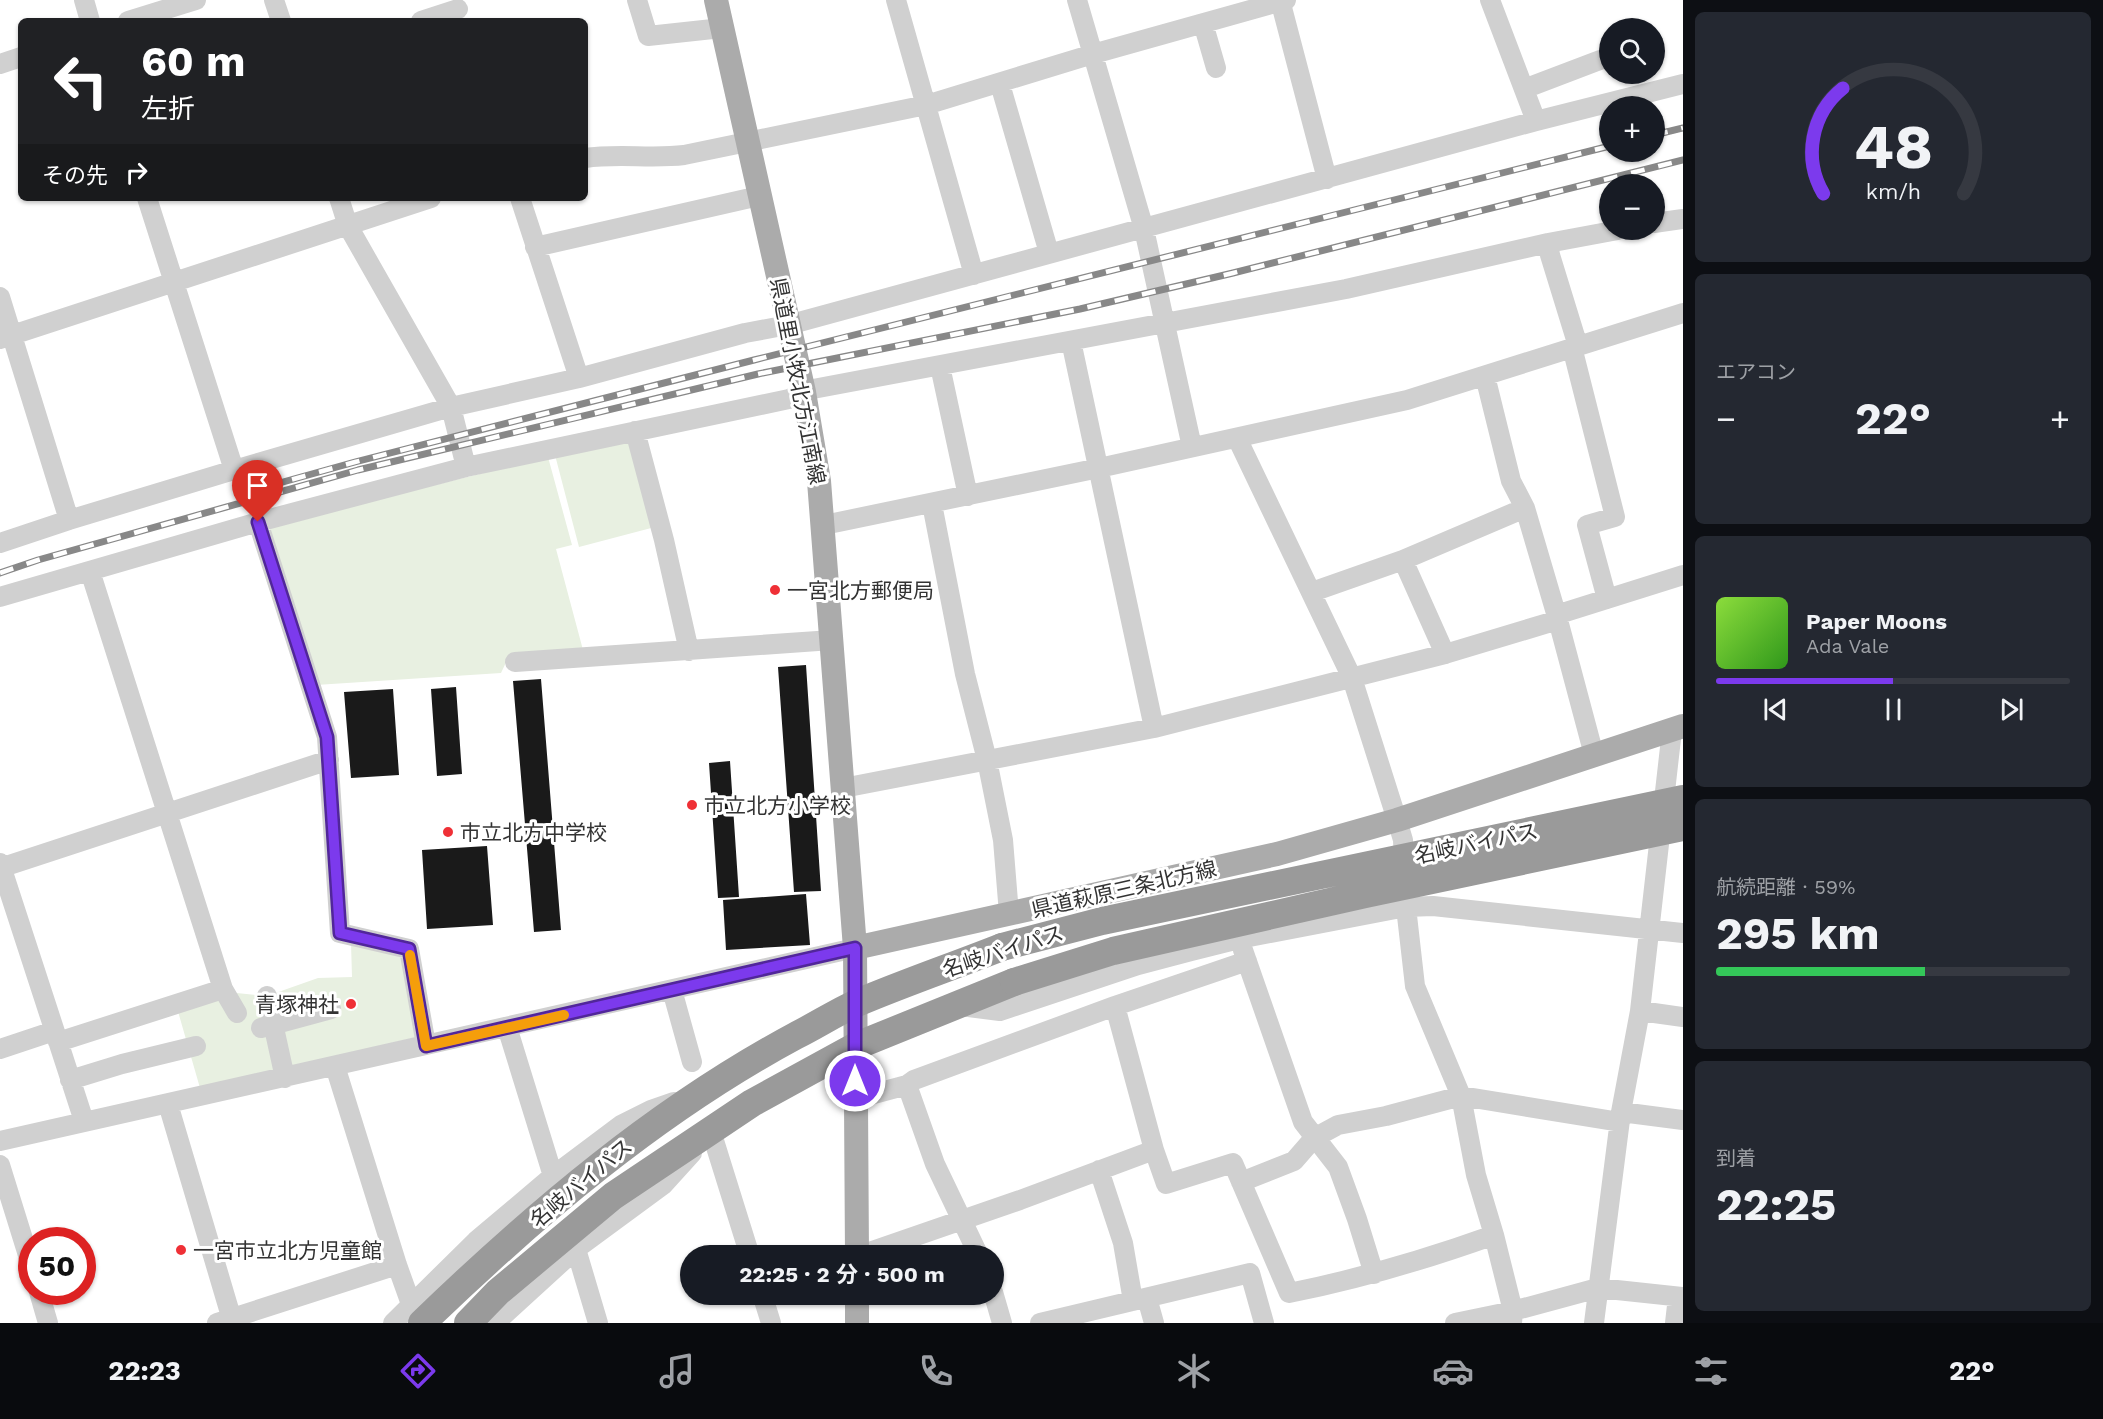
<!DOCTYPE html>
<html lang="ja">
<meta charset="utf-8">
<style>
body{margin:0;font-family:"Work Sans","Noto Sans JP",sans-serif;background:#242831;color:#f1f3f6;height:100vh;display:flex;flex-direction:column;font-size:22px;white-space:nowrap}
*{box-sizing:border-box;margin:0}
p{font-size:20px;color:#9ea1a6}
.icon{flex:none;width:33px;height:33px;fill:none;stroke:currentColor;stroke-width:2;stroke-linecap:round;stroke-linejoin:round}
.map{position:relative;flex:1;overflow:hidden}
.panel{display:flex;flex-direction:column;gap:12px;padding:12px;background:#0d0f14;width:420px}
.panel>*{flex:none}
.guide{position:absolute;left:18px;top:18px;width:570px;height:183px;border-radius:9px;box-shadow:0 2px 4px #0004;background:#202124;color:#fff;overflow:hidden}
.buttons{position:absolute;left:1599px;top:18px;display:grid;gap:12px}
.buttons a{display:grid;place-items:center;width:66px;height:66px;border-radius:50%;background:#171b24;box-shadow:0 2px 4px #0004;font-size:30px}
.speed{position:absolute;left:18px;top:1227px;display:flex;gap:12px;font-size:30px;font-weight:700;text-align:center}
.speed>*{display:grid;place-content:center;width:78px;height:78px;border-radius:50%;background:#171b24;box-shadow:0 2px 4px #0004;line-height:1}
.speed .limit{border:9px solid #d22;background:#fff;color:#111}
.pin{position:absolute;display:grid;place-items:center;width:51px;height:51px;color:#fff;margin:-62px -26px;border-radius:50% 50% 50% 0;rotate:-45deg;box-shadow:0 0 6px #0007}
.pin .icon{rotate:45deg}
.me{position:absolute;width:66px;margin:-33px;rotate:0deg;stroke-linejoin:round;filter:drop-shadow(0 0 4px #0008)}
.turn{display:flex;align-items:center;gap:21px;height:126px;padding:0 24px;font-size:27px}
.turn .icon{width:78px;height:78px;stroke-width:2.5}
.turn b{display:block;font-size:42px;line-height:51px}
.then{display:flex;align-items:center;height:57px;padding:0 24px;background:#0003;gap:12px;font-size:22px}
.big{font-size:45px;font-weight:700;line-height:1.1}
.panel .widget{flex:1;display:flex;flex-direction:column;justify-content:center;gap:9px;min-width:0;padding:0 21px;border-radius:9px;background:#242831}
.panel .dial{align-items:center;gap:0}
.dial svg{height:156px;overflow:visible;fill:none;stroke:#363941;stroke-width:7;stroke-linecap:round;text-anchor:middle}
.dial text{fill:#f1f3f6;stroke:none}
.song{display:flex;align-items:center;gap:18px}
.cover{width:72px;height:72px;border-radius:9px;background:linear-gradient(135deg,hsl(90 70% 55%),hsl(110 70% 35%))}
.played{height:6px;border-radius:3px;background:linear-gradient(90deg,#7c3aed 50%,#363941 50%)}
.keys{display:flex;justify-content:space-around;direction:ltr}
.heat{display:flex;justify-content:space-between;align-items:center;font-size:33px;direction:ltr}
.charge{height:9px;border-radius:4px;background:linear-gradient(90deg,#34c759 59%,#363941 0)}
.trip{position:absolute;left:680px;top:1245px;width:324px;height:60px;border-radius:30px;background:#171b24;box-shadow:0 2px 4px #0004;font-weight:700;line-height:60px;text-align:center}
.dock{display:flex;height:96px;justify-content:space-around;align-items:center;background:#090b0e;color:#9ea1a6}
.dock .icon{width:42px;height:42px}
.dock .current{color:#7c3aed}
.dock b{font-size:27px;color:#f1f3f6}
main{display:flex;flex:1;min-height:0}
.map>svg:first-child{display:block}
.green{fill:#e8f0e1}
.building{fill:#1a1a1a}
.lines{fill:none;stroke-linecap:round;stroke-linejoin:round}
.minor{stroke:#d0d0d0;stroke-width:20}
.major{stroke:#ababab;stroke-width:24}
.highway{stroke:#9a9a9a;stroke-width:28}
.rail-casing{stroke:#888;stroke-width:7}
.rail{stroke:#fff;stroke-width:4.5;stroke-dasharray:14;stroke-linecap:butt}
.highway-bridge{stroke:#9a9a9a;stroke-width:28}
.route-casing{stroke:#51269a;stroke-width:15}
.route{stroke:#7c3aed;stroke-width:10}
.slow{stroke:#f59e0b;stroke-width:10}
.poi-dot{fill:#ef3036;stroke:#fff;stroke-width:2}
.labels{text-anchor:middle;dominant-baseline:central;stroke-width:6;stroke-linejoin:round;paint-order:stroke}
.street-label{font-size:21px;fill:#333;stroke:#fff}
.poi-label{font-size:21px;fill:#333;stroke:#fff;text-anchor:start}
</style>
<main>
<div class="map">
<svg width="1683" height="1323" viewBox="0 0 1683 1323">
<rect width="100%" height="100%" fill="#fff"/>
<path class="green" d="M632,439L655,527L579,547L555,455Z
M548,457L572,545L556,549L583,650L509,656L501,673L316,685L269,526Z
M351,943L404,958L417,1037L200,1088L177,1008L227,992L267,996L318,978L352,977Z"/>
<path class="building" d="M806,665L821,891L794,892L778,667Z
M541,679L561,930L534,932L513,681Z
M456,687L462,774L437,776L431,689Z
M393,689L399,775L351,778L344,692Z
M730,761L739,897L718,898L709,763Z
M487,846L493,925L427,929L422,850Z
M806,894L810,945L726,950L723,900Z"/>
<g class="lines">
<path class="minor" d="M84,0L90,21
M274,0L281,21
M637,0L648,36L722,28
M896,0L974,275
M1077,0L1144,229L1192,447
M1280,0L1327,179
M1490,0L1536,121
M128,21L196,0
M421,21L458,9
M1203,23L1216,68
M0,64L21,57
M1000,84L1049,253
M1524,89L1600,60
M585,158C618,153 651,159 684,155L926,105L1093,54L1286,0
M147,198L234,470
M339,198L348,226L451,407L466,467
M520,198L579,378
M1654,223L1683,219
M1548,243L1550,255L1578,346
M535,247L759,196
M0,297L69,520
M0,339L431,198
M1071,341L1154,728
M1572,347L1615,517L1587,525L1607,599
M940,366L968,496
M1485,376L1511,481L1525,508L1558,620L1594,755
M635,431L664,540L689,651
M1237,438L1352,678L1397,820L1403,840L1406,907L1415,986L1461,1096L1476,1175L1494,1235L1513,1311L1512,1323
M932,504L965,674L987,760L1003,840L1009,914
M258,522L327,737L340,933L409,949L426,1045
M824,525L1099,468L1407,400L1683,313
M0,543L69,520L234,470L451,407L579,378L745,333L788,325L1536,121L1683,84
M1403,560L1445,654
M1312,592L1403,560L1525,508
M0,597L258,522L466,467L789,399L813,389L1346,289L1548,243L1618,230
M1556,615L1683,575
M515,662L832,640
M843,788L1154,728L1445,654L1558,620
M0,863L84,1121
M0,868L329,760
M1243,950L1303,1122L1338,1167L1357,1219L1374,1274
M223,989L237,1013
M672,990L692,1062
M267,996L285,1078
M960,1006L1000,1011L1138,965L1191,951L1239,939L1406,907L1433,906L1683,933
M1115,1006L1154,1150L1166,1184L1233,1163L1289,1293C1360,1279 1427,1259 1494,1235
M1640,1011L1683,1017
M507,1027L553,1176
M261,1028L331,1009
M58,1042L223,989L90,571
M0,1049L54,1031
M335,1066L397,1265L411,1304
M70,1080L122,1064L196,1046
M907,1085L935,1164L979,1256
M855,1099L907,1085L914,1080L1115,1006L1247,961
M168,1104L233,1323
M1621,1112L1683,1120
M711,1131L750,1256
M0,1141L855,948
M0,1165L32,1268
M1099,1170L1123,1243L1133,1301
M1241,1182L1294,1161L1314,1138L1338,1125L1386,1116L1461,1096L1620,1122
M576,1249L598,1323
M858,1256L1020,1200L1154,1150
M39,1292L48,1323
M993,1292L1002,1323
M762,1294L771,1323
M1147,1298L1154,1323
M217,1323L397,1265
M393,1323L476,1241L553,1176L621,1125L651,1110L674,1102
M495,1323L576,1249L663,1185L692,1153
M1040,1323L1250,1273L1264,1323
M1455,1323L1513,1311L1598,1288L1683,1297
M1594,1323L1621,1112L1640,1011L1672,730
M1675,1323L1678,1297"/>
<path class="major" d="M716,0L804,392L819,481L855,948L857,1256
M855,948L1277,854L1397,820L1683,726
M857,1323V1294"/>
<path class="highway" d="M422,1323C536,1213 657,1110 797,1035C817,1025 837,1012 857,1003C904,983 954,966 1002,947
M468,1323L498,1292L613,1196L752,1103L856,1046L1014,982"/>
<defs>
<path id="rail" d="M1654,135L1683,128
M265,487L355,462L754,360L1610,146
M0,573L38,560L358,470L758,374L1080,309L1233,273L1683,160"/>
</defs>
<use href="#rail" class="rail-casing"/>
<use href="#rail" class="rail"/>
<path class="highway-bridge" d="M1002,947L1102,921L1683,799
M1014,982L1113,951L1365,894L1683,827"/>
</g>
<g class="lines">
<defs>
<path id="route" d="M258,522L327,737L340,933L409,949L426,1046L855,948V1081"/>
</defs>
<use href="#route" class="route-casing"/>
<use href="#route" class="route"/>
<path class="slow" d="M410,955L426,1046L564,1015"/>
</g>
<g class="poi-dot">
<circle cx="775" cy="590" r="6"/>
<circle cx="692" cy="805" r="6"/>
<circle cx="448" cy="832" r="6"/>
<circle cx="351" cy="1004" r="6"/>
<circle cx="181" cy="1250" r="6"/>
</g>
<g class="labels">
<g class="street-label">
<text transform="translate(798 381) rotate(79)">県道里小牧北方江南線</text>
<text transform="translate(1476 843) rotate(-12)">名岐バイパス</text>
<text transform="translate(1124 889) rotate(-13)">県道萩原三条北方線</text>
<text transform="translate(1003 951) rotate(-18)">名岐バイパス</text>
<text transform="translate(581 1183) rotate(-40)">名岐バイパス</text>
</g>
<g class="poi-label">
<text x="787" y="590">一宮北方郵便局</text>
<text x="704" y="805">市立北方小学校</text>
<text x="460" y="832">市立北方中学校</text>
<text x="339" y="1004" text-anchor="end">青塚神社</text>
<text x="193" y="1250">一宮市立北方児童館</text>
</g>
</g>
</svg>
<div class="buttons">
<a><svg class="icon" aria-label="search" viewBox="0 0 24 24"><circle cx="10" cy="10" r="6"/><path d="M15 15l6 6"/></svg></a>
<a>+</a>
<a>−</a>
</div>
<div class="speed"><div class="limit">50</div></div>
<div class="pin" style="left:258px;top:522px;background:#d93025"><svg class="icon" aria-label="arrive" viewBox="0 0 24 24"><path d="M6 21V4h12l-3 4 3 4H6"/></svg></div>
<svg class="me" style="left:855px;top:1081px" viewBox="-20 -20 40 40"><circle r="17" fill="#7c3aed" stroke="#fff" stroke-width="3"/><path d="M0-11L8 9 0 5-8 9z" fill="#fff"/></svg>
<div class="trip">22:25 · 2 分 · 500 m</div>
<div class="guide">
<div class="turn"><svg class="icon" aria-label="left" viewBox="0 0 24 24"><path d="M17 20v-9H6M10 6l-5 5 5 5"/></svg><div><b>60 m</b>左折</div></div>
<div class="then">その先<svg class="icon" aria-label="right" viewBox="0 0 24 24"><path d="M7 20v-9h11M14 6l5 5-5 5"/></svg></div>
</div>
</div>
<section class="panel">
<div class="widget dial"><svg viewBox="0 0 100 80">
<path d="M14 69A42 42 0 1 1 86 69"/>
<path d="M14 69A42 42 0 0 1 24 15" stroke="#7c3aed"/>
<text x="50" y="56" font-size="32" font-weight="700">48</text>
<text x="50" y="72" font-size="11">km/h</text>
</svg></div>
<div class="widget"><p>エアコン</p>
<div class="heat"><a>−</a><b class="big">22°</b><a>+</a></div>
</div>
<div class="widget">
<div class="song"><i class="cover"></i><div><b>Paper Moons</b><p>Ada Vale</p></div></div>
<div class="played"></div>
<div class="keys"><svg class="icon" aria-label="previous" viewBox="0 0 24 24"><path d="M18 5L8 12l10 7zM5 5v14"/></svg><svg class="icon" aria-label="pause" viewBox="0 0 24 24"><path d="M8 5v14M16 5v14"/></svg><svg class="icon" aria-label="next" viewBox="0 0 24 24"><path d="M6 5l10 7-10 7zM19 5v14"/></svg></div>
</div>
<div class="widget"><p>航続距離 · 59%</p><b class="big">295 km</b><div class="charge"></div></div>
<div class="widget"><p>到着</p><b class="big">22:25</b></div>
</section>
</main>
<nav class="dock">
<b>22:23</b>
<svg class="icon current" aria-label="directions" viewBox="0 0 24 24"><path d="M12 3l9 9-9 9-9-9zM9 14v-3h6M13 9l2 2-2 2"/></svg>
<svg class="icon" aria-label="music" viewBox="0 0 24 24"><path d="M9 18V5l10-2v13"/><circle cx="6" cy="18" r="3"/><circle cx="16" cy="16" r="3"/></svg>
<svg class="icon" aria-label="phone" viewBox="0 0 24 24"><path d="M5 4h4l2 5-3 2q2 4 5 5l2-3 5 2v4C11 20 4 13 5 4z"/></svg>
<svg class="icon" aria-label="climate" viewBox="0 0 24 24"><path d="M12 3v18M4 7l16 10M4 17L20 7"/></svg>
<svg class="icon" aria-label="car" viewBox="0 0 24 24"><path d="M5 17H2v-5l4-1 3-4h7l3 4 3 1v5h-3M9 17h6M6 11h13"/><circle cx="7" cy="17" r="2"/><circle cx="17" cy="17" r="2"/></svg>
<svg class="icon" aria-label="filters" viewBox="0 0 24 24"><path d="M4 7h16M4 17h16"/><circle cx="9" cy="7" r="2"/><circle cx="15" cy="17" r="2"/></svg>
<b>22°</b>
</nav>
